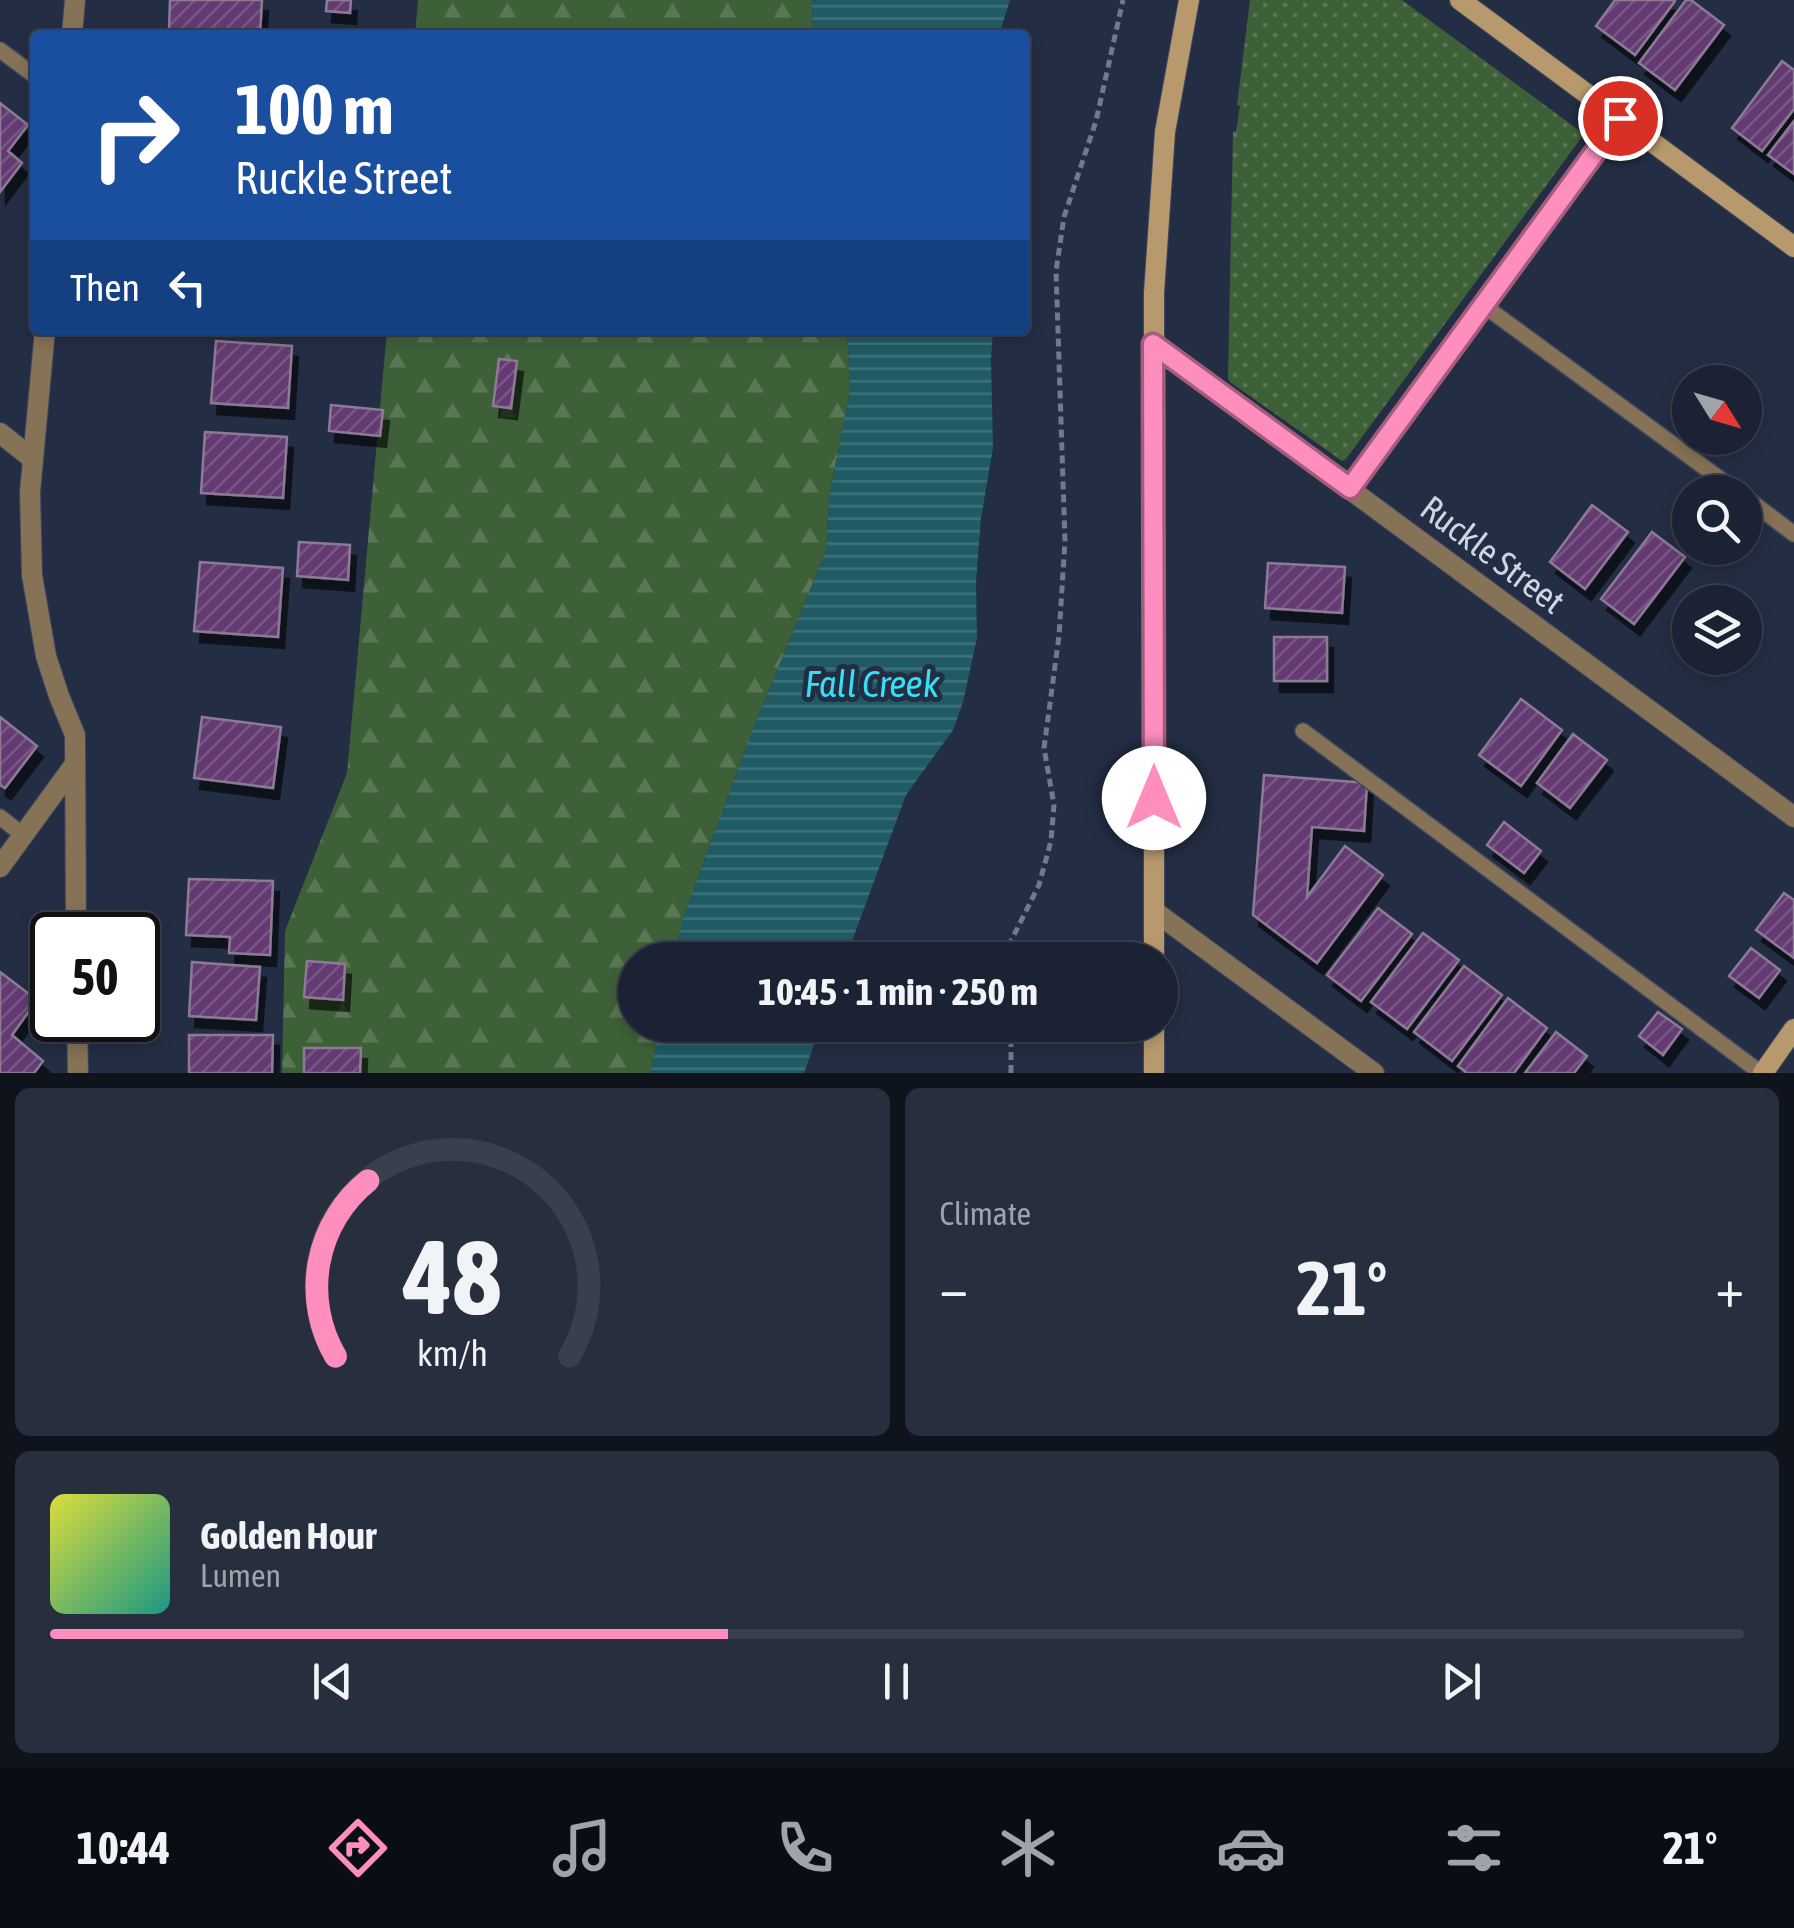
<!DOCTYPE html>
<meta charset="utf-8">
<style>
body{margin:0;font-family:"Asap Condensed",sans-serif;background:#272f3f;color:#f1f3f6;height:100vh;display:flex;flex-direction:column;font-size:38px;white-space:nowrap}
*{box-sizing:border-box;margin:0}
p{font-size:32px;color:#9fa4ac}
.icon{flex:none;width:55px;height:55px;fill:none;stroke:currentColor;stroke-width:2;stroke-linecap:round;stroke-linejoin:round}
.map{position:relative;height:1073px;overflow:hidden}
.side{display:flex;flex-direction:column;gap:15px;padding:15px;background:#0e131c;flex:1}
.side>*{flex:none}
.guide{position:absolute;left:30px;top:30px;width:1000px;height:305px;border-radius:10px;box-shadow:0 5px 15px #0003,0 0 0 2px #383f4e;background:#1a4fa0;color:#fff;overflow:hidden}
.needle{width:65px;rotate:127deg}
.controls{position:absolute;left:1672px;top:365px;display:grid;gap:20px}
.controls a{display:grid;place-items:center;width:90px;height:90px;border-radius:50%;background:#1a2233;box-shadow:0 5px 15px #0003,0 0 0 2px #383f4e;font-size:50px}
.speed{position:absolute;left:30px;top:912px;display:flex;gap:20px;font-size:50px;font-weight:700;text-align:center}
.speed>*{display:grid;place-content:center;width:130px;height:130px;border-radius:50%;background:#1a2233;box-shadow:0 5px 15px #0003,0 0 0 2px #383f4e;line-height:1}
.speed .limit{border:5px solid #111;border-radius:15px;background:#fff;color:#111}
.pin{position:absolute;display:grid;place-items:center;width:85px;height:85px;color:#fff;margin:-42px;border:5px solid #fff;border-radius:50%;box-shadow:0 2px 10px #0007}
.me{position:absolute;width:110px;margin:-55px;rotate:0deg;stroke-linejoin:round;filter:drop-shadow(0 0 8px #0008)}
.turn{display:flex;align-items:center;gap:35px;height:210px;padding:0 40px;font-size:45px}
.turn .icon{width:130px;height:130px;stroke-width:2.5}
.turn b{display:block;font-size:70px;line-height:85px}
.then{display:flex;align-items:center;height:95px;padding:0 40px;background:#0003;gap:20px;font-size:38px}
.big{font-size:75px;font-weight:700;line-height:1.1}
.side .card{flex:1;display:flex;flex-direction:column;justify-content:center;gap:15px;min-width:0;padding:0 35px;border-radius:15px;background:#272f3f}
.side .dial{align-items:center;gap:0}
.dial svg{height:260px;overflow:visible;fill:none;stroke:#383f4e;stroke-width:7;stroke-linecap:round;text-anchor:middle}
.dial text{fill:#f1f3f6;stroke:none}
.song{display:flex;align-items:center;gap:30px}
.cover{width:120px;height:120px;border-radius:15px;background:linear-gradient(135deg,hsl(60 70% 55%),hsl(170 70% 35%))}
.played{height:10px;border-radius:5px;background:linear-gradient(90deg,#fd8ebe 40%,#383f4e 40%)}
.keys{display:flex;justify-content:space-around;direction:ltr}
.heat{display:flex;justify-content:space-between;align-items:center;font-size:55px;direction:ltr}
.side .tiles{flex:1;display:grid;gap:15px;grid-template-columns:1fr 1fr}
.card:last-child{grid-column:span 2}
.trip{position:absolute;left:618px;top:942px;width:560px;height:100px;border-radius:50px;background:#1a2233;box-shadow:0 5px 15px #0003,0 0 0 2px #383f4e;font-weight:700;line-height:100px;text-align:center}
.menu{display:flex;height:160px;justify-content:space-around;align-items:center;background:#0a0e14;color:#9fa4ac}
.menu .icon{width:70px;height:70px}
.menu .on{color:#fd8ebe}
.menu b{font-size:45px;color:#f1f3f6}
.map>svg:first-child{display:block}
.green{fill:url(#green-dots)}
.forest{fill:url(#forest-firs)}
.water{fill:url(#water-rules)}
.building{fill:url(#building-hatch);stroke:#8d7a94;stroke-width:2.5;filter:url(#shadow)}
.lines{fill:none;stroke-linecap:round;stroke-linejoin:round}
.service-casing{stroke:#3e485e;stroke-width:18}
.minor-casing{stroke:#3e485e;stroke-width:22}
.secondary-casing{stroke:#3e485e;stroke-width:22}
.path{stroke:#717a8d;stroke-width:5;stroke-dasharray:8 5;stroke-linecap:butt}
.service{stroke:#857257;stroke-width:15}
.minor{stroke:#857257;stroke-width:20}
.secondary{stroke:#b7996d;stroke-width:20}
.route-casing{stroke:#a45c7c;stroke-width:25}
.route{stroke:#fd8ebe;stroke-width:18}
.labels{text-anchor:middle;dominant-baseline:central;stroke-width:10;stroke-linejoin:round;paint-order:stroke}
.street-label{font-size:35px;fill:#ced6e4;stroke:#232d44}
.water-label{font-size:38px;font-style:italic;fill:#38def4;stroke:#232d44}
</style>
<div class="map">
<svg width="1794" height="1073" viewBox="0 0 1794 1073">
<defs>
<pattern id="green-dots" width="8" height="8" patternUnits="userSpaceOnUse" patternTransform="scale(2.5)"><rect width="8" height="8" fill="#3e6038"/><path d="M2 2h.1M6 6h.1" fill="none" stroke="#597655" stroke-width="1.8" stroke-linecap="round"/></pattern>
<pattern id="forest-firs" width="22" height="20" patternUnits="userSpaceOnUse" patternTransform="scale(2.5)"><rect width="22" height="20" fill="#3e6038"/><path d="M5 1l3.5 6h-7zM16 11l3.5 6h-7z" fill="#597655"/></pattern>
<pattern id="water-rules" width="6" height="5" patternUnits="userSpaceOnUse" patternTransform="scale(2.5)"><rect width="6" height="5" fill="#205b64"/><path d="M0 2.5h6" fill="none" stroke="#3f727a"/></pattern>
<pattern id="building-hatch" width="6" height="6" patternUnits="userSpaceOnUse" patternTransform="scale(2.5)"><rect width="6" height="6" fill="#633a72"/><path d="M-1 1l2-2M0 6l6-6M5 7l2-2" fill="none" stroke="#785686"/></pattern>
<filter id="shadow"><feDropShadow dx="6" dy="11" stdDeviation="0" flood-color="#0009"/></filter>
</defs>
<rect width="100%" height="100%" fill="#232d44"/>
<path class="green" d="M1250,0H1402L1584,134L1346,459L1342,461L1230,382L1228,378L1233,132L1236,131L1240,106L1237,105Z"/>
<path class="forest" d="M418,0H812L813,35H415Z
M387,330H847L850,391L829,498L826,551L749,739L683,918L674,960H635V1025H660L650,1073H282L285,931L347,773Z"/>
<path class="water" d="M812,0H1010L999,35H813Z
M847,330H993L991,360L993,448L981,518L976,582L977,638L963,702L953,730L906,795L845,960H674L683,918L749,739L826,551L829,498L850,391Z
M660,1025H821L804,1073H650Z"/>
<path class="building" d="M170,0H262L260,34L169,30Z
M327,0H351L350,13L326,11Z
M1615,0H1674L1675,1L1635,55L1596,26Z
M1686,0H1691L1724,25L1675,90L1639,63Z
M1782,61L1794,70V109L1762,151L1732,128Z
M0,103L28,125L8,151L22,163L0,192Z
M1794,121V174L1768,155Z
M216,341L292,346L288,408L211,403Z
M499,359L517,361L511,408L493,406Z
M331,405L383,410L380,436L329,431Z
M205,432L287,437L283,498L201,493Z
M1592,505L1628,532L1585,589L1550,562Z
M1652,532L1685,557L1634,624L1601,599Z
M299,542L350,545L348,580L297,576Z
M200,562L283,568L278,637L194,631Z
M1268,563L1345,567L1342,613L1265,608Z
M1274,637H1327V681H1274Z
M1521,699L1562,730L1521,786L1479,755Z
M0,717L37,746L5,788L0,785Z
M202,717L281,727L273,788L194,778Z
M1573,734L1607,760L1570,808L1537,783Z
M1264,775L1367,783L1364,831L1312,827L1307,897L1345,846L1383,875L1317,963L1253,915Z
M1504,822L1541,851L1524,873L1487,845Z
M189,879L273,881L270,955L229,953L230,937L186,935Z
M1784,893L1794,900V958L1756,930Z
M1378,908L1412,934L1361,1001L1327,975Z
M1423,933L1459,960L1407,1029L1371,1002Z
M1751,948L1780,970L1759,998L1729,976Z
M307,961L345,964L343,1000L304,997Z
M192,962L260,967L256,1020L189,1016Z
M1464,966L1502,995L1452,1061L1414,1032Z
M0,972L37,1000L12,1035L43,1061L34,1073H0Z
M1508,998L1547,1028L1514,1073H1467L1458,1066Z
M1658,1012L1682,1029L1663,1055L1639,1036Z
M1556,1032L1587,1056L1574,1073H1525Z
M189,1035H273L272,1073H189Z
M304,1048H361L360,1073H304Z"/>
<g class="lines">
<defs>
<path id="service" d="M0,50L35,76
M1483,305L1738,492
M1745,497L1794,534
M1303,731L1761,1073
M0,817L23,835"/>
<path id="minor" d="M72,35L75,0
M45,330L30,492L32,575L46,656L59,696L75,735L76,935
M1153,344L1794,817
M0,433L33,459
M1350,488L1620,118
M0,867L75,764
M1154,911L1374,1073
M77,1020L78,1073"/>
<path id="secondary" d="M1460,0L1794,247
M1154,960V293L1165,132L1189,0
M1154,1073V1025
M1763,1073L1794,1029"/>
</defs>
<use href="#service" class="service-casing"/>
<use href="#minor" class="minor-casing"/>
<use href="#secondary" class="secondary-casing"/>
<path class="path" d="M1011,960V941L1039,885L1051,841L1054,805L1044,748L1059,636L1065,541L1056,271L1064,217L1096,121L1123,0
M1011,1073V1025"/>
<use href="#service" class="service"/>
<use href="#minor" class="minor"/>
<use href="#secondary" class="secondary"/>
</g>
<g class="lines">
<defs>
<path id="route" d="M1154,798L1153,344L1350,488L1620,118"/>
</defs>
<use href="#route" class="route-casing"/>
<use href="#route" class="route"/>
</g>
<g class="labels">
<g class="street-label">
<text transform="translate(1493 554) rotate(37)">Ruckle Street</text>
</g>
<g class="water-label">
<text x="872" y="683">Fall Creek</text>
</g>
</g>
</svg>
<div class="controls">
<a><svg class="needle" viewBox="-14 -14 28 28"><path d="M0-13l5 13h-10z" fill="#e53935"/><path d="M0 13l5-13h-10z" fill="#9fa4ac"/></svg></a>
<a><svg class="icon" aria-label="search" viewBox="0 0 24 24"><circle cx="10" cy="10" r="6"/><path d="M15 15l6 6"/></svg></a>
<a><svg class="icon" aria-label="layers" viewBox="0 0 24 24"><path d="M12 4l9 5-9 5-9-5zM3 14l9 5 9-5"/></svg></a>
</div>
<div class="speed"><div class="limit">50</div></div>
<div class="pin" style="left:1620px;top:118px;background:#d93025"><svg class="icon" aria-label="arrive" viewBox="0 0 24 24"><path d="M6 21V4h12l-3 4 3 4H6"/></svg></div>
<svg class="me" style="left:1154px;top:798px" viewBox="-20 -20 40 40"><circle r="19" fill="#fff"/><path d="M0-13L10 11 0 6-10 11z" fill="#fd8ebe"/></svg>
<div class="trip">10:45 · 1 min · 250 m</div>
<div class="guide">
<div class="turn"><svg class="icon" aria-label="right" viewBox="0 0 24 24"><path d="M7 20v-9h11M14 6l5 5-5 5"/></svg><div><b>100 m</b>Ruckle Street</div></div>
<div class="then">Then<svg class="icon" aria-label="left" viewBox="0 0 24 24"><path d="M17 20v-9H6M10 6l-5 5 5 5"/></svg></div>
</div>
</div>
<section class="side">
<div class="tiles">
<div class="card dial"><svg viewBox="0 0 100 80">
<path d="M14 69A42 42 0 1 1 86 69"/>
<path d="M14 69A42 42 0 0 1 24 15" stroke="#fd8ebe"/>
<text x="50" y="56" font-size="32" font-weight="700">48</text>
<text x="50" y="72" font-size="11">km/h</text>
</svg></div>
<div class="card"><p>Climate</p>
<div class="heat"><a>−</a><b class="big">21°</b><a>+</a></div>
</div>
<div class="card">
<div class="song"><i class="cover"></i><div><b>Golden Hour</b><p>Lumen</p></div></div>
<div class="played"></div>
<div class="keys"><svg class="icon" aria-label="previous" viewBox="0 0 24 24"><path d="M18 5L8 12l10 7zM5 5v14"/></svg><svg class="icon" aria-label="pause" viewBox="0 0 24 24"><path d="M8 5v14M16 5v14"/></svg><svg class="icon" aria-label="next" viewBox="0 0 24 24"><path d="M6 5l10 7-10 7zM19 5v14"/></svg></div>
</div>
</div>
</section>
<nav class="menu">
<b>10:44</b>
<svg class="icon on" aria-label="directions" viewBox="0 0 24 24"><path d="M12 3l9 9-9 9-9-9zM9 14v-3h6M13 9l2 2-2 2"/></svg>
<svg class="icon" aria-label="music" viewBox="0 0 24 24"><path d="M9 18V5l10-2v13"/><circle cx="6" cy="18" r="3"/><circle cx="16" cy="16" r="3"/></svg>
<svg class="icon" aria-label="phone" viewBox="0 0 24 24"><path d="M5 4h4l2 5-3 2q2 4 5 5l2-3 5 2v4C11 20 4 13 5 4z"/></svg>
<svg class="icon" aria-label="climate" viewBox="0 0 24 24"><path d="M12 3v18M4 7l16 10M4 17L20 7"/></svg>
<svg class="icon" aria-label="car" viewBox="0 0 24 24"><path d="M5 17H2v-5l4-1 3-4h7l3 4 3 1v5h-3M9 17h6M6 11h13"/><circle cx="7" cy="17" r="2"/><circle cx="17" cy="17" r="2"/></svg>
<svg class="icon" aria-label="filters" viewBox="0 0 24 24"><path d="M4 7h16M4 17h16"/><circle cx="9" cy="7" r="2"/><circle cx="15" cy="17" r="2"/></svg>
<b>21°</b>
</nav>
